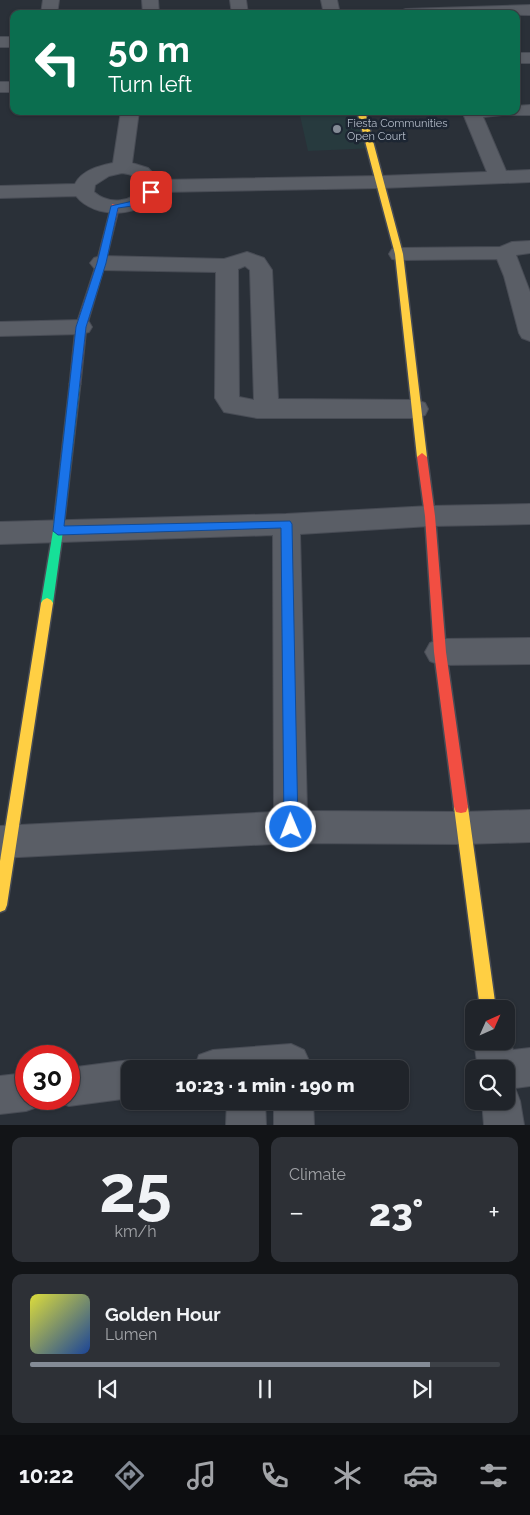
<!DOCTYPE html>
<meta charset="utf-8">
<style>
body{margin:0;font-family:Raleway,sans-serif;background:#2d3036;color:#f1f3f6;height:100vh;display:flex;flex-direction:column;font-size:19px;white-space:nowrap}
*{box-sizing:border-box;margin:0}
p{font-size:16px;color:#a2a4a8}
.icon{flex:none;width:28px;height:28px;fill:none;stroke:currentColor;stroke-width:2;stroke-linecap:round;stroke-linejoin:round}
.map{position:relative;height:1125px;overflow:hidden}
.panel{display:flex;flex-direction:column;gap:12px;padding:12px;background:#121417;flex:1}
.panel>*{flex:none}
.hud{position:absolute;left:10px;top:10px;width:510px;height:105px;border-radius:10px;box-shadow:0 1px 4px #0004,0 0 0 1px #3d4147;background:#0b6e4f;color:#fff;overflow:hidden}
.needle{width:32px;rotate:45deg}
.fabs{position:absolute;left:465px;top:1000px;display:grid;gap:10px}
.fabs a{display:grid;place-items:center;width:50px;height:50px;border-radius:10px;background:#20242a;box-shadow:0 1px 4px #0004,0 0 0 1px #3d4147;font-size:25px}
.speed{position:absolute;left:15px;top:1045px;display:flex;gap:10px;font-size:25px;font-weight:700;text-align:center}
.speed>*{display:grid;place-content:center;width:65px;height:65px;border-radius:50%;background:#20242a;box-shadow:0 1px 4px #0004,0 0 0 1px #3d4147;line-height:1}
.speed .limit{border:8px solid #d22;background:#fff;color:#111}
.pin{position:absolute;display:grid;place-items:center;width:42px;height:42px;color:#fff;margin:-21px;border-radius:10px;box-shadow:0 2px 8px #0006}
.me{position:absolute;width:55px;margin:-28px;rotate:359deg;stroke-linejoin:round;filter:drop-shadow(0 0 4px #0008)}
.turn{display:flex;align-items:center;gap:18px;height:105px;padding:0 15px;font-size:22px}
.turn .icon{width:65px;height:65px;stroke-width:2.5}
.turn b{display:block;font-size:35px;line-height:42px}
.big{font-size:38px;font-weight:800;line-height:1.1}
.panel .card{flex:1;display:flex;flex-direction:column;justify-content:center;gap:8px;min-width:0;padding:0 18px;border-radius:10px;background:#2d3036}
.panel .dial{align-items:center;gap:0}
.dial b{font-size:65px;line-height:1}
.song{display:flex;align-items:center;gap:15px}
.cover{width:60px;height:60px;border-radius:8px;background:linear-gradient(135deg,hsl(60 70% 55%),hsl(220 70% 35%))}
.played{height:5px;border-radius:2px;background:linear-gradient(90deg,#848b96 85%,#3d4147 85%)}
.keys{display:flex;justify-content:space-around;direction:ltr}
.heat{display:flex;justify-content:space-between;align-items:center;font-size:28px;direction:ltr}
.panel .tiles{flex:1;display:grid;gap:12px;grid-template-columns:1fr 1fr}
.card:last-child{grid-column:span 2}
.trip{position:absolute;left:121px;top:1060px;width:288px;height:50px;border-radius:10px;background:#20242a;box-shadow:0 1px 4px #0004,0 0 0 1px #3d4147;font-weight:800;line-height:50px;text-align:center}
.tabs{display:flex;height:80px;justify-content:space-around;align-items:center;background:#0d0e11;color:#a2a4a8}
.tabs .icon{width:35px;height:35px}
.tabs .current{color:#848b96}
.tabs b{font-size:22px;color:#f1f3f6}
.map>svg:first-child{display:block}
.green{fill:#273a3e}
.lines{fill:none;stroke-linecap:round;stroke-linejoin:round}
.street-casing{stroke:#484c55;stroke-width:2}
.fast-casing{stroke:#484c55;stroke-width:3}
.slow-casing{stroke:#484c55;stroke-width:3}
.jam-casing{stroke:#484c55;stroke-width:3}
.street{fill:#5a5e66;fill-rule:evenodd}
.fast{fill:#16e098;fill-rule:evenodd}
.slow{fill:#ffcf43;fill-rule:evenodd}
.jam{fill:#f24e42;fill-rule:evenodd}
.route{fill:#1a73e8;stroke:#114b97}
.poi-dot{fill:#848b96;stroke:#1d2633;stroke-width:2}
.labels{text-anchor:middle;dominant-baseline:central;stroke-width:5;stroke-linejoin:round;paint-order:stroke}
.far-poi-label{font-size:11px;fill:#b4bcc9;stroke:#1d2633;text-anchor:start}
</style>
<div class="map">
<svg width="530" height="1125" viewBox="0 0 530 1125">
<rect width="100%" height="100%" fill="#2a3038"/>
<path class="green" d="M299,111H365L376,148L308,151Z"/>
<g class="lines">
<defs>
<path id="street" d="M43,0H59L57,14H41Z
M142,0H158L159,14H143Z
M230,0H246L248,14H232Z
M321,0H337L340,14H324Z
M530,5V15L398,14L400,11L406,9Z
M0,37H14V47H0Z
M516,53H530V63H516Z
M0,82H14V92H0Z
M530,105V115H510L507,111H516V106Z
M121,111H139L132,163L148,168L160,180L381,176L487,172L462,111H505L502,115L483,117L506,171L530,170V182L381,188L159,192C143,218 95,220 76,196L0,198V186L75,184C82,170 99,166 113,163ZM122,173C132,174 139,177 143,186C133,203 109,205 94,192L95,185L109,176Z
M530,241V253L516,255L530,292V341L522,338L519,333L504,276L497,259L399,260L392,259L389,254L392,249L399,248L500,247L512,242Z
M247,252L264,258L272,270L278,399L416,400L425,403L428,409L425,415L416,418H257L224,412L215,398L216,272L101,270L94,268L90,263L94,258L101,256L224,259ZM245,266L250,270L254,400L239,397L238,269Z
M81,320L89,322L92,327L89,332L81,334L0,336V322Z
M530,504V524L430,526L300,534L307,811L463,812L530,810V842L463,844L291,843L0,858V826L274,812L273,535L0,544V522L286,514L430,506Z
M530,638V664L440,665L430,661L425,652L430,643L440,639Z
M506,1028L513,1050L530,1048V1086L515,1088L520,1101L524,1125H484L482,1101H506V1069H478L474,1041H506Z
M291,1044L304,1050L310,1063V1069H194L199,1055L213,1050Z
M130,1060L144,1065L145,1069H130V1098L69,1106L55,1101V1099H69V1068Z
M26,1073V1099H43L40,1106L26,1111L0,1114V1076Z
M227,1101H265L266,1125H226Z
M274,1101H313L314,1125H274Z"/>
<path id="fast" d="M75,381L80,384L63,531L53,603L51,606L47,608L43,606L41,603L53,531L70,384Z"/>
<path id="slow" d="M357,111H365L403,254L427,457L422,461L417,457L395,254Z
M47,598L51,600L53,603L7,905L5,910L0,912V861L41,603L43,600Z
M461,801L466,802L468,807L496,1009H480L454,807L456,802Z"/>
<path id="jam" d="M112,204L119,206L105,263L86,327L80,384L75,387L70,384L76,327L97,263Z
M422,453L427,457L435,516L446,652L468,807L466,812L461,813L456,812L454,807L434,652L425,516L417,457Z"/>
</defs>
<use href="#street" class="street-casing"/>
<use href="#fast" class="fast-casing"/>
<use href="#slow" class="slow-casing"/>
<use href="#jam" class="jam-casing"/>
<use href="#street" class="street"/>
<use href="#fast" class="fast"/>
<use href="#slow" class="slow"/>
<use href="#jam" class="jam"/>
</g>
<path class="route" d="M148,191L155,192L139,205L118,208L106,263L86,327L64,526L290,521L292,524L298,827L296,832L291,834L286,832L284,827L281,528L58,535L53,531L76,327L97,263L111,206L133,201Z"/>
<circle class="poi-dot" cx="337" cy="129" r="5"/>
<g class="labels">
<g class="far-poi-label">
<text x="347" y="123">Fiesta Communities<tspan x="347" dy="13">Open Court</tspan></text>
</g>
</g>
</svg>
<div class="fabs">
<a><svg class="needle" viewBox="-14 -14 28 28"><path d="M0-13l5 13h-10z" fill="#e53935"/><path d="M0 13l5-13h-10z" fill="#a2a4a8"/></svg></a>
<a><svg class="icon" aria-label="search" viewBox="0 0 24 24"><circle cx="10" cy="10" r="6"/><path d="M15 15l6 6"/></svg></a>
</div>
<div class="speed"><div class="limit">30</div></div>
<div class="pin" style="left:151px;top:192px;background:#d93025"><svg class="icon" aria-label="arrive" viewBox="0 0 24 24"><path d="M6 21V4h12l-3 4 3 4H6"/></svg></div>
<svg class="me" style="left:291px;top:827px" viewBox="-20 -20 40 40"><circle r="17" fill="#1a73e8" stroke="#fff" stroke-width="3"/><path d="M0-11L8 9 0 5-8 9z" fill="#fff"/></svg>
<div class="trip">10:23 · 1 min · 190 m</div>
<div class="hud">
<div class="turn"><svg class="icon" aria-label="left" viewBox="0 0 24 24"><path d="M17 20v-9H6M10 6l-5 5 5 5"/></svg><div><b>50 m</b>Turn left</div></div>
</div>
</div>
<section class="panel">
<div class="tiles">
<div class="card dial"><b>25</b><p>km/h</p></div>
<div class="card"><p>Climate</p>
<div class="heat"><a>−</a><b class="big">23°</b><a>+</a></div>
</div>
<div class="card">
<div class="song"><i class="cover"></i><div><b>Golden Hour</b><p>Lumen</p></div></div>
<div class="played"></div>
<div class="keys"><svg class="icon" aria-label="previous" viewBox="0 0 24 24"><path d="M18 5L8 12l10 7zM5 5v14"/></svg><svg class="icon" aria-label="pause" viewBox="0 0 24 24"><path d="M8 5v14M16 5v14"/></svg><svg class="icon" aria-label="next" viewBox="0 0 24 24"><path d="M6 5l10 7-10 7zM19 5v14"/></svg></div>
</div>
</div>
</section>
<nav class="tabs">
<b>10:22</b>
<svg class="icon current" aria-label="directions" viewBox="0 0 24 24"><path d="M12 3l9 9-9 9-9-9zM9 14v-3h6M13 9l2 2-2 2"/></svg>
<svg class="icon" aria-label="music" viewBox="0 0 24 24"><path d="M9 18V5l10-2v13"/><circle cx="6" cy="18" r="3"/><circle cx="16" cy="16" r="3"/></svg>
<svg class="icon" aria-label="phone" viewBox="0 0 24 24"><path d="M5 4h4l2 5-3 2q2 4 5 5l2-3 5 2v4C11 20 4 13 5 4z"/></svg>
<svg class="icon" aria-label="climate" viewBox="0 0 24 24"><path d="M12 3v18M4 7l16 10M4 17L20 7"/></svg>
<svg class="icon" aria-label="car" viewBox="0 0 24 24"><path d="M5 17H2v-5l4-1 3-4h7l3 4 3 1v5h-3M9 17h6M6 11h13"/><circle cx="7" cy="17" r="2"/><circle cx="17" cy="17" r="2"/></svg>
<svg class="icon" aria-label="filters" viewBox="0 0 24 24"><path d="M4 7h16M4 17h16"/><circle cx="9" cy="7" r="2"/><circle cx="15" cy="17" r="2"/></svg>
</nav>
